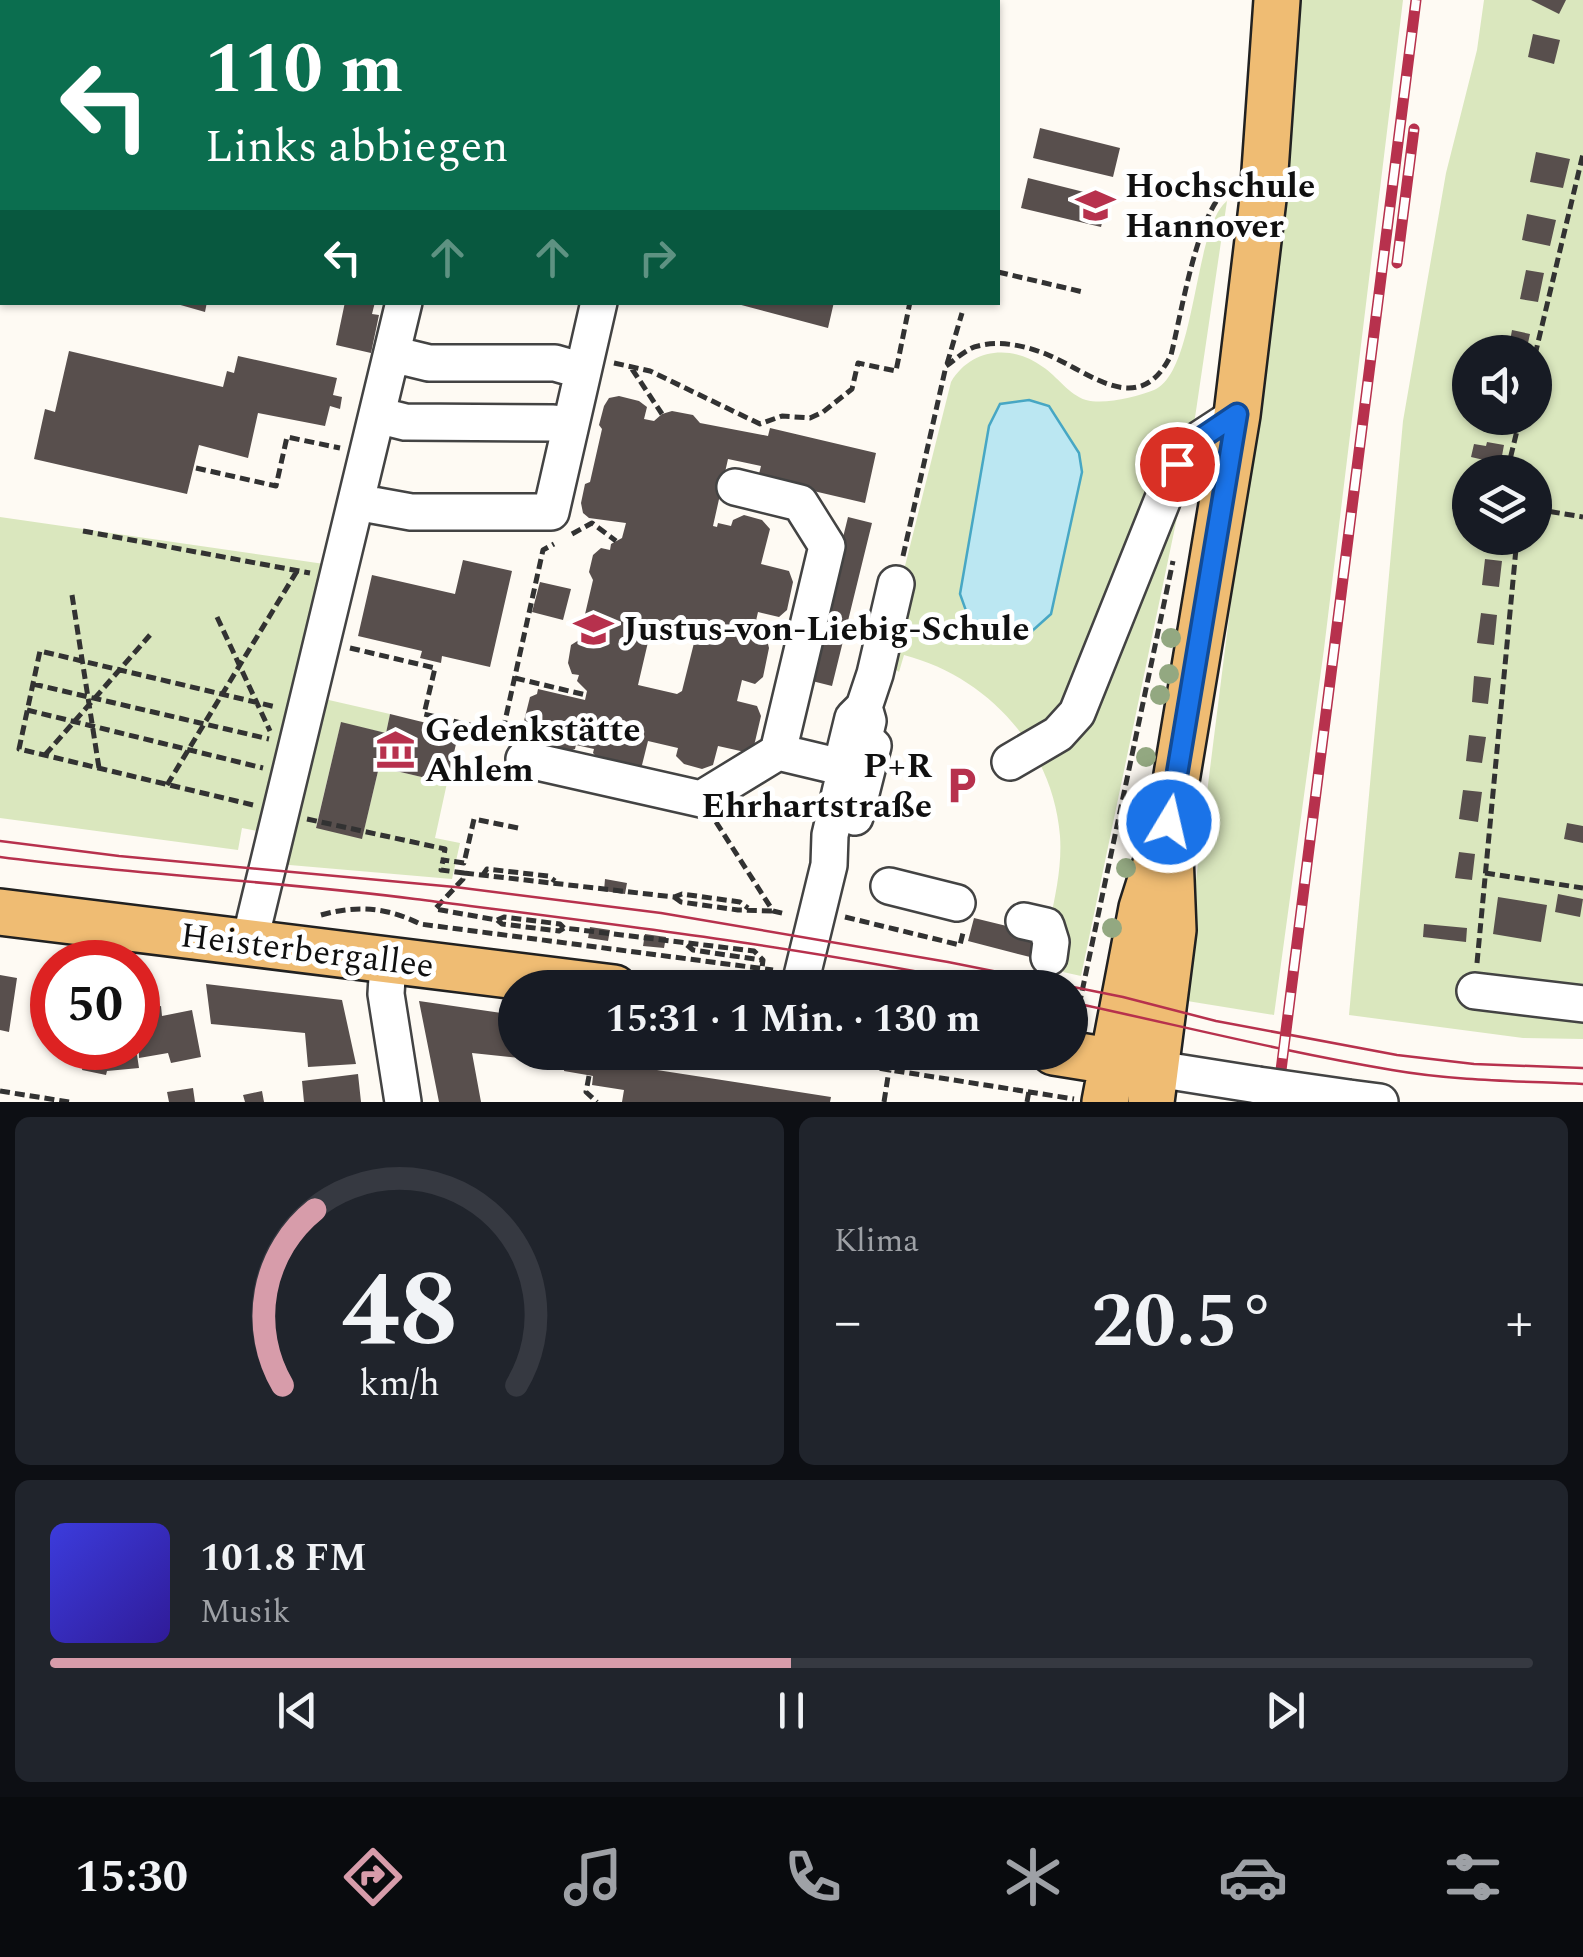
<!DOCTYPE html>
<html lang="de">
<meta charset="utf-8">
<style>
body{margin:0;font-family:Spectral,serif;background:#20242c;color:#f1f3f6;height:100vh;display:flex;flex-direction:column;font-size:38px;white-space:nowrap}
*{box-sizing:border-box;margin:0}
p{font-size:32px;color:#9ea1a6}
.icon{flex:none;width:55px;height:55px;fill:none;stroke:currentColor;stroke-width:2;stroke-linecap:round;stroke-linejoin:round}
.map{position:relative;height:1102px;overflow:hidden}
.details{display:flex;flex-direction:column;gap:15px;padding:15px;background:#0d0f14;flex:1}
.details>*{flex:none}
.banner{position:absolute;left:0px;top:0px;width:1000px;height:305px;box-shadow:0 2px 8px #0004;background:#0b6e4f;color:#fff;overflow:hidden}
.tools{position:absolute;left:1452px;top:335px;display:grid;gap:20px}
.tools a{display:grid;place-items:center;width:100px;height:100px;border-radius:50%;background:#171b24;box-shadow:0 2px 8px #0004;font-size:50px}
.speed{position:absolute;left:30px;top:940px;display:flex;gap:20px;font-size:50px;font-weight:700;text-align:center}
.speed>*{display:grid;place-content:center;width:130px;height:130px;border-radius:50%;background:#171b24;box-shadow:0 2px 8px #0004;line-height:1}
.speed .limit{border:15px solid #d22;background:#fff;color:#111}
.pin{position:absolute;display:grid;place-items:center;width:85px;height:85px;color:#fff;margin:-42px;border:5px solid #fff;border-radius:50%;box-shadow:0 2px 10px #0007}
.me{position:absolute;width:110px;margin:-55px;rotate:9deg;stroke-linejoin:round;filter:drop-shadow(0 0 8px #0008)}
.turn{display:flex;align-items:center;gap:35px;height:210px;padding:0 40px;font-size:45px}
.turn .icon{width:130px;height:130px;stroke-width:2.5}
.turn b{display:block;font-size:70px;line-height:85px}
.lanes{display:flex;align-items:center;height:95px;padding:0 40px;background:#0003;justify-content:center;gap:50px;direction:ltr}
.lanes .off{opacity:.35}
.big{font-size:75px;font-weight:700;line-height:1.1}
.details .card{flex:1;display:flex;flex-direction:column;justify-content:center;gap:15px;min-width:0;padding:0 35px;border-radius:15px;background:#20242c}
.details .dial{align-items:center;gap:0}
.dial svg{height:260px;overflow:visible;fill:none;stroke:#363941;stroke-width:7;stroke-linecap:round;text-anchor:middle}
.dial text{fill:#f1f3f6;stroke:none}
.song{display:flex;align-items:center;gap:30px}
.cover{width:120px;height:120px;border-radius:15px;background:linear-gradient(135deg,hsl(240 70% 55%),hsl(250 70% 35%))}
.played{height:10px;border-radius:5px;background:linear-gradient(90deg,#d79caa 50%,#363941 50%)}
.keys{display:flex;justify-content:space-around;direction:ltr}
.heat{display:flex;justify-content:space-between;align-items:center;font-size:55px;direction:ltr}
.details .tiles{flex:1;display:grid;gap:15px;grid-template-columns:1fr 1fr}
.card:last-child{grid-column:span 2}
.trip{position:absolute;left:498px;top:970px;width:590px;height:100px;border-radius:50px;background:#171b24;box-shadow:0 2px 8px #0004;font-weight:700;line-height:100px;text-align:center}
.tab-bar{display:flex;height:160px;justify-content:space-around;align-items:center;background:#090b0e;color:#9ea1a6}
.tab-bar .icon{width:70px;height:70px}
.tab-bar .selected{color:#d79caa}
.tab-bar b{font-size:45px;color:#f1f3f6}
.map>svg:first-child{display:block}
.green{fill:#dae7be;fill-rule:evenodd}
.water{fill:#bbe7f2;stroke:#47a7c4;stroke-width:2.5}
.building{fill:#584f4d;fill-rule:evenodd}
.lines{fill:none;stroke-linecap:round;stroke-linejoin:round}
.minor-casing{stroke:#434343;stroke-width:40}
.major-casing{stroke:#212121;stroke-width:50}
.path{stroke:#323232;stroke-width:5;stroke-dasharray:10 5;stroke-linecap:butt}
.minor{stroke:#fff;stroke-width:35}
.major{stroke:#efbc73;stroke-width:45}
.tram{stroke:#b7314d;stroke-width:2.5}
.rail-casing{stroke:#b7314d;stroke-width:11}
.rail{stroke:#fff;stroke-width:8;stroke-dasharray:22;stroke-linecap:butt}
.minor-bridge-casing{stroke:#434343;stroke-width:40;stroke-linecap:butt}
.minor-bridge{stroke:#fff;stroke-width:35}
.tree{fill:#93a881}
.route-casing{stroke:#114b97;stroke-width:25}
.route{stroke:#1a73e8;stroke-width:18}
.labels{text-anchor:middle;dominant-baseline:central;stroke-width:10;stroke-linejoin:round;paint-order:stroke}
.poi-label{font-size:35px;font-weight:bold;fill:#101010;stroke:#fff;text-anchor:start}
.street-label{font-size:35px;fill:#101010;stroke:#fff}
</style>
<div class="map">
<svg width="1583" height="1102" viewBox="0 0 1583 1102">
<rect width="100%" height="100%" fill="#fefaf3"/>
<path class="green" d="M1295,0H1403L1324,649L1274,1015L1181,1000L1251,442Z
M1484,0H1583V1039L1523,1038L1349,1015L1403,421L1446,173L1477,50ZM1470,352H1535V418H1470ZM1470,472H1535V538H1470Z
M1227,201L1188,465L1081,976L1063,972L1069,945L1050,921C1056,893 1062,865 1060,836C1053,748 988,677 904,655L899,672L891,666L885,646L951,382C971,348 1012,344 1043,367C1057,376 1069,395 1086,400C1104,405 1137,397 1154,390C1197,372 1193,228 1227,201Z
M0,517L331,565L320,698L390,714L386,733L341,723L316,827L362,838L379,767L447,783L435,838L460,843L452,879L278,864L284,836L242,828L238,850L0,818Z"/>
<path class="water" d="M1029,400L1049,406L1079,453L1082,472L1051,614L1031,632L987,634L970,622L960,594L989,426L1000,404Z"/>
<path class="building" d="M1531,0H1566L1559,14Z
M1533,34L1560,40L1554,64L1528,57Z
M1040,128L1120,148L1113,177L1033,158Z
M1536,152L1570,159L1563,188L1530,182Z
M1028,178L1108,198L1101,227L1021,208Z
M1527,214L1556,220L1550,246L1522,240Z
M1526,270L1544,273L1538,302L1520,299Z
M170,302H207L205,312Z
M345,302H375L372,314L379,315L371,353L336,345Z
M730,302H834L828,328Z
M1512,330L1530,334L1526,352H1508Z
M69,351L223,387L227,371L234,373L238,356L337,378L333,395L342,397L340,409L330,406L325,426L258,413L248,458L199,445L187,494L34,459L45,409L55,412Z
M619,396L639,401L647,407L644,419L654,421L662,414L672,411L693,415L700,423L768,436L770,428L876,453L865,503L758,478L761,466L728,459L713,526L717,527L718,523L731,526L733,520L744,515L762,520L770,529L761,564L789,571L793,582L787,610L779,617L758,612L753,634L766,636L769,648L763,677L755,684L742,680L737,701L757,706L761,716L754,746L745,752L718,746L713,765L702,769L684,764L676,756L678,748L648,741L642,765L632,769L601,762L593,753L594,749L576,745L575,749L564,753L532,745L522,729L530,697L537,694L538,689L585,700L587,691L577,681L579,675L572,674L568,663L571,645L579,640L593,580L589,572L593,555L601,548L610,550L611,544L622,538L626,523L589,518L583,513L581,503L585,484L590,482L602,429L599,425L604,406L609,398ZM652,625L696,635L682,691L677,694L638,685Z
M1487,442L1504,445L1499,472H1481L1484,460L1471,457L1474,444L1486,446Z
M1459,500L1470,502V524L1455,522Z
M848,517L872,523L832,686L808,680Z
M1485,559L1502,561L1499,587L1482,585Z
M463,560L512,571L490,667L442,656L441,663L420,658L422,651L358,636L372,575L455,594Z
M540,582L571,589L563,620L532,612Z
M1481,613L1497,615L1494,645L1477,643Z
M1474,676L1491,678L1488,704L1472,702Z
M390,714L459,731L447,783L379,767L362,839L316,828L341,722L386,733Z
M1469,735L1486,737L1482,763L1466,761Z
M1463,790L1482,792L1478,822L1459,819Z
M1567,823L1583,826V843L1564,839Z
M1459,852L1475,854L1472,880L1455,878Z
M605,879L627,883L625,894L604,891Z
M1558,894L1583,899L1580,917L1555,912Z
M1498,897L1547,905L1541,942L1493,934Z
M974,918L1035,933L1030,957L968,941Z
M1424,924L1467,928L1466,942L1423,937Z
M590,927L610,930L608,941L588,938Z
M645,934L666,937L664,948L643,946Z
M0,975L17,978L9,1032L0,1030Z
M206,984L342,1000L356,1064L308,1067L305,1033L211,1024Z
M51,990L52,991V1035L43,1033Z
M419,1001L515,1015V1052H633L631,1066L831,1097L830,1102H622L624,1090L592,1085L593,1076L564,1071L565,1063L472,1053L481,1102H439Z
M161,1006L162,1016L192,1010L201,1057L171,1063L168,1053L139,1058L138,1010Z
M86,1048H136L139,1068L107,1071L106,1075L82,1070Z
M358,1074L361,1102H304L302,1081Z
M193,1088L195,1102H169L167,1092Z
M262,1091L264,1102H245L243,1095Z"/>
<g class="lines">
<defs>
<path id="minor" d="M295,2V0
M668,2V0
M0,24H2
M0,83H2
M392,354L429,363H555L583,371
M377,415L405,422L553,423L570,426
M356,502L411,512H551L599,302
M778,752L841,767
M524,759L701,799L778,752L827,546L800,503L735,487
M1010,762L1058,734L1077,713L1177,464L1188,447L1237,415
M855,817L873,746L864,738L868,721L864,707
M889,886L957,903
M1024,921L1046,926L1051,942L1049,957
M249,944L404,302
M388,961L386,994L403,1102
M799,988L829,865L830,835L843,780L841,767L853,718L864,707L875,674L896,584
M1475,991L1583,1004
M1157,1069L1258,1085
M1349,1098L1380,1102"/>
<path id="major" d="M0,912L614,988
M1054,1052L1141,1066
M1105,1102L1142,908L1169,823L1237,415L1263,199L1277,0
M1151,1102L1173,930L1170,855"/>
</defs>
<use href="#minor" class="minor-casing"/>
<use href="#major" class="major-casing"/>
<path class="path" d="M998,272L1083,292
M1535,355L1583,154
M614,363L650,371L760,424L782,416L810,418L823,412L852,389L858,363L896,371L910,302
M947,364L962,313
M632,369L662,414
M196,468L276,486L287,437L340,448
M1507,472L1520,418
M1535,509L1583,517
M83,531L310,573
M572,534L592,523L616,541
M903,556L946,366C955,360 967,348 978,346C1001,340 1025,346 1046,354C1090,372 1139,420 1171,355C1181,316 1197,212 1227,189
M72,595L99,768
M217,617L270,731
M350,648L435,668L424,714L511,735
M515,678L586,695
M33,684L269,739
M27,710L263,768
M503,730L543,550L554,544
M45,755L150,635
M167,785L297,571
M253,805L19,749L40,651L276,707
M307,819L445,849L443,860
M716,822L773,911L786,914
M518,828L474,819L464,863L443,860L441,870L464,873L463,879L435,909L497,920L502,924L559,931L564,928
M464,873L674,897L682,894L740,902L748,908
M1485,873L1583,888
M482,876L487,869L548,876L555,881
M674,897L681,902L738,910L773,911
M321,915C356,905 387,907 420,924L773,970
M845,917L960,945L964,929
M497,920L504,917L560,924L564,928L754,951L763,960L762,968
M687,945L693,950L761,960
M1477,963L1517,538
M833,981L868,988
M1076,1020L1173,561
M776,1052L1074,1099
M589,1076L586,1092L597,1102
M0,1091L69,1102
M884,1102L889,1070
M1027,1102L1029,1091"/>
<use href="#minor" class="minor"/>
<use href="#major" class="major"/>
<path class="tram" d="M0,841L119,856L455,887L661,913L948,962L1123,997L1216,1021L1397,1055L1474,1064L1583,1068
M0,857C138,875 277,881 415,899C611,924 806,947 1000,988
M1070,1002C1178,1025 1284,1052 1392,1070C1455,1081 1519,1081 1583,1084"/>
<defs>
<path id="rail" d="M1397,263L1414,129
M1277,1102L1416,0"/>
</defs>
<use href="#rail" class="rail-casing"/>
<use href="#rail" class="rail"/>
<defs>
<path id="minor-bridge" d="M1258,1085L1349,1098"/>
</defs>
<use href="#minor-bridge" class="minor-bridge-casing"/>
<use href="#minor-bridge" class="minor-bridge"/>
</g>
<g class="tree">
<circle cx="1171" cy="638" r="10"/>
<circle cx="1169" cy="674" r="10"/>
<circle cx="1160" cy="695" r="10"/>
<circle cx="1146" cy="757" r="10"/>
<circle cx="1132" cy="806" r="10"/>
<circle cx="1126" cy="868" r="10"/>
<circle cx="1112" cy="928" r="10"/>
</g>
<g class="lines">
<defs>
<path id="route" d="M1169,822L1237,414L1188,447L1177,464"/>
</defs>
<use href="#route" class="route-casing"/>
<use href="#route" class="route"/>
</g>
<defs>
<symbol id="university-bare" viewBox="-9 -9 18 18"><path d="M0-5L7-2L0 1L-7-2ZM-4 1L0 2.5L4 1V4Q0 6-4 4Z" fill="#b7314d" stroke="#fff" stroke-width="2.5" paint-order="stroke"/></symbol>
<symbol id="museum-bare" viewBox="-9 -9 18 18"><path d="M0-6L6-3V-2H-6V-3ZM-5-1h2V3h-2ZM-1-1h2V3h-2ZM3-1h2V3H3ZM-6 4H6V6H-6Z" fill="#b7314d" stroke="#fff" stroke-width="2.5" paint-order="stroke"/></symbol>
<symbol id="parking-bare" viewBox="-9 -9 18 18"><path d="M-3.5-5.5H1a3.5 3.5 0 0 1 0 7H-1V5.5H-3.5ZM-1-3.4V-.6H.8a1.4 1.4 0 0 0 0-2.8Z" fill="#b7314d" stroke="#fff" stroke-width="2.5" paint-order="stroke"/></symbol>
</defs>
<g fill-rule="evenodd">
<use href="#university-bare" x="1068" y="178" width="55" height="55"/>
<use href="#university-bare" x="566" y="602" width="55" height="55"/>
<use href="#museum-bare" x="368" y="722" width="55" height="55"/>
<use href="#parking-bare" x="934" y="758" width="55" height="55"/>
</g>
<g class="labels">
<g class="poi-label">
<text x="1125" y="186">Hochschule<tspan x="1125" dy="40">Hannover</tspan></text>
<text x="623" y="629">Justus-von-Liebig-Schule</text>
<text x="425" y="730">Gedenkstätte<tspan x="425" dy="40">Ahlem</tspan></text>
<text x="932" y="766" text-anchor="end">P+R<tspan x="932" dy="40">Ehrhartstraße</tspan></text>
</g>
<g class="street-label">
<text transform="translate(307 951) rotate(7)">Heisterbergallee</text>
</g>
</g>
</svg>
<div class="tools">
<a><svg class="icon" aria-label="sound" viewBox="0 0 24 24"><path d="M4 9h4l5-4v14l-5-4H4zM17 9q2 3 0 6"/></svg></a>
<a><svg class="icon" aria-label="layers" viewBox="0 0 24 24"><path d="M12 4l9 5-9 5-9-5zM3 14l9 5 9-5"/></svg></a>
</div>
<div class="speed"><div class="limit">50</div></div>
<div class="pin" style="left:1177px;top:464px;background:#d93025"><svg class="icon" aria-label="arrive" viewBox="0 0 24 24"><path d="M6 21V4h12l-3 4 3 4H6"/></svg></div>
<svg class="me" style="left:1169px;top:822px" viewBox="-20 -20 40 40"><circle r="17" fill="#1a73e8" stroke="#fff" stroke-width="3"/><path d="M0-11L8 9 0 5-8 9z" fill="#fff"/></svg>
<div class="trip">15:31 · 1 Min. · 130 m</div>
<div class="banner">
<div class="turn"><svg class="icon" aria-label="left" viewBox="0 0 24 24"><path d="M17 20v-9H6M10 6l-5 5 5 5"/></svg><div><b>110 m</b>Links abbiegen</div></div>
<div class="lanes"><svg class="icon" aria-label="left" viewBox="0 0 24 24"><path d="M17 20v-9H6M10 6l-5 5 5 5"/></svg><svg class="icon off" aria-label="ahead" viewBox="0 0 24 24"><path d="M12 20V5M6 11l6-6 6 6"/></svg><svg class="icon off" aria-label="ahead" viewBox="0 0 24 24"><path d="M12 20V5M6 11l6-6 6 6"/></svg><svg class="icon off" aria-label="right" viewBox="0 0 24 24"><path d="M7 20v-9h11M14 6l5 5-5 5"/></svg></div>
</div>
</div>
<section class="details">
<div class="tiles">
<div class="card dial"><svg viewBox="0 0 100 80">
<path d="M14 69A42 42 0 1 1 86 69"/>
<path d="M14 69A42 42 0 0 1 24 15" stroke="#d79caa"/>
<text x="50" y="56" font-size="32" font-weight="700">48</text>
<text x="50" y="72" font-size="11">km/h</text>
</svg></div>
<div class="card"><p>Klima</p>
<div class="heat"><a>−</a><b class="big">20.5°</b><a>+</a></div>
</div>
<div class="card">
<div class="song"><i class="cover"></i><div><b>101.8 FM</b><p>Musik</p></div></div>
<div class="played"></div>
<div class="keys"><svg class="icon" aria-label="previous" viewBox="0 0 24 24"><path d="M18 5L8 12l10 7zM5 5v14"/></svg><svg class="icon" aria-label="pause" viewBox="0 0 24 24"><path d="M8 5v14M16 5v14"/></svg><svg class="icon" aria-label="next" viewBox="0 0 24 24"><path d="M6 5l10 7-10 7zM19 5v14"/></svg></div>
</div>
</div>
</section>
<nav class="tab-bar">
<b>15:30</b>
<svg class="icon selected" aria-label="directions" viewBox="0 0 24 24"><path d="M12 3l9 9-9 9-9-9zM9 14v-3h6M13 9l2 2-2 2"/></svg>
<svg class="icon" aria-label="music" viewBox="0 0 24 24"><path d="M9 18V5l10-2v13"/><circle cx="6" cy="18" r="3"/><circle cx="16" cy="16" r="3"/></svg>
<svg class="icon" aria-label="phone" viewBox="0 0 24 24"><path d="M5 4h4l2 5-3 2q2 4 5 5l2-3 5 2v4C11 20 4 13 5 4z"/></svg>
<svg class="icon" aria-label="climate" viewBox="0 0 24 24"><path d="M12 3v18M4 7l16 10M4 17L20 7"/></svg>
<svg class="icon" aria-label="car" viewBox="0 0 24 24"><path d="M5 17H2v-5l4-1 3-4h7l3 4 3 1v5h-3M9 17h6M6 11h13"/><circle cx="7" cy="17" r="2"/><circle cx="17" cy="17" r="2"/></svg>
<svg class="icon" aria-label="filters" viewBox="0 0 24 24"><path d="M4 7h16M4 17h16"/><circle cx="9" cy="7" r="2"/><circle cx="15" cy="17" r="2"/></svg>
</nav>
